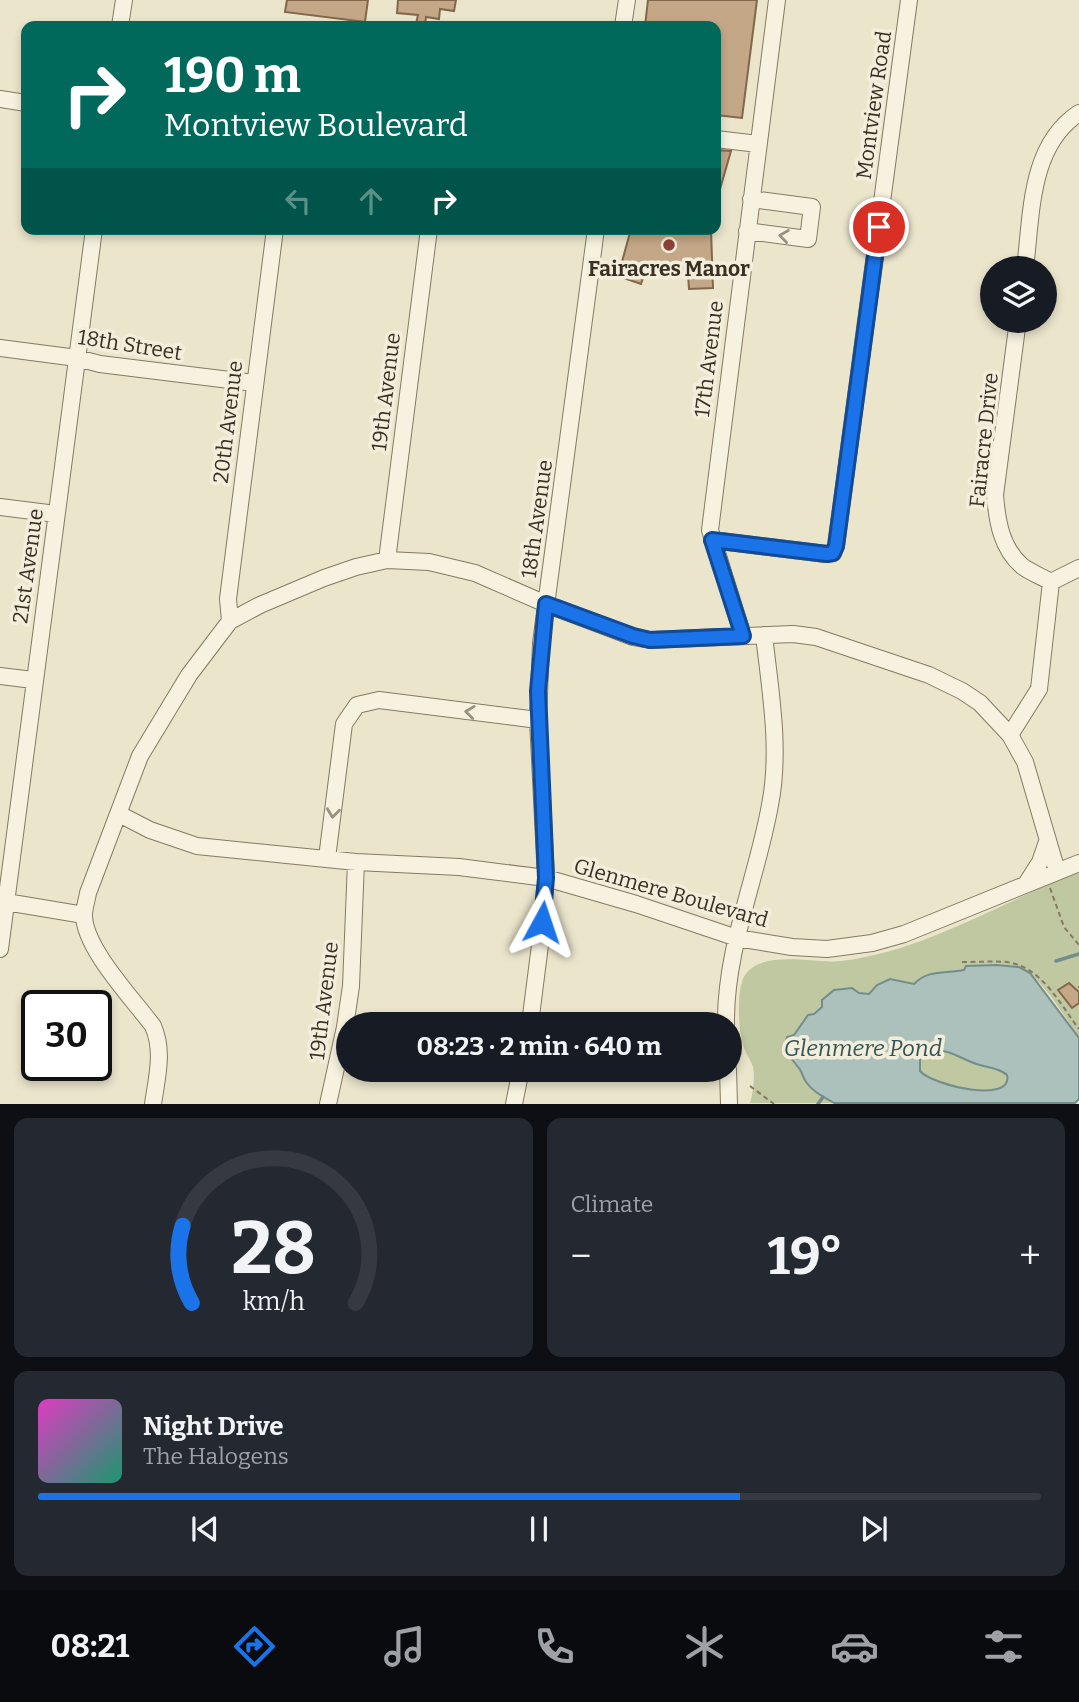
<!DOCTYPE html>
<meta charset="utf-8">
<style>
body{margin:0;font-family:Bitter,serif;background:#242831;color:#f1f3f6;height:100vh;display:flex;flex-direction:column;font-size:26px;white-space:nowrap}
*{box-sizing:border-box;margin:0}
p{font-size:23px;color:#9ea1a6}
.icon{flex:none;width:38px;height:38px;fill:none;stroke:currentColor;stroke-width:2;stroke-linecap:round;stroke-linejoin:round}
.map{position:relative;height:1104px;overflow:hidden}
.sheet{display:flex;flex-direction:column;gap:14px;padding:14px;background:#0d0f14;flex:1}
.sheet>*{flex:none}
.banner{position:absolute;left:21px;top:21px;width:700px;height:214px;border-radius:14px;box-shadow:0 4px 10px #0003;background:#00695c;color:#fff;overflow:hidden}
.fabs{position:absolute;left:980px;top:256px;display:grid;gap:14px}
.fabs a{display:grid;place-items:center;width:77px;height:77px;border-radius:50%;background:#171b24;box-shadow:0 4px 10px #0003;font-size:35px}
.speed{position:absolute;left:21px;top:990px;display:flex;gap:14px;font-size:35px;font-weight:700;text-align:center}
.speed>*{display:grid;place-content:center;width:91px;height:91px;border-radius:50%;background:#171b24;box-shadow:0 4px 10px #0003;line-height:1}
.speed .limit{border:4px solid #111;border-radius:10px;background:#fff;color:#111}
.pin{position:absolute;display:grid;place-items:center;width:60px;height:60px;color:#fff;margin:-30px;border:4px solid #fff;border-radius:50%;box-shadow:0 2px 7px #0007}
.me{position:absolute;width:77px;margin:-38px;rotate:5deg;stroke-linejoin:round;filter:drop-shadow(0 0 5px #0008)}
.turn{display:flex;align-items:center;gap:24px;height:147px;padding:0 28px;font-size:32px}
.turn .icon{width:91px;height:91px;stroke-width:2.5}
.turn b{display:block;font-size:49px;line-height:60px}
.lanes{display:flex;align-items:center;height:66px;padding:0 28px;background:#0003;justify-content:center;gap:35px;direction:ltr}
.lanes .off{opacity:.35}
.big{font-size:52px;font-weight:700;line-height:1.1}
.sheet .widget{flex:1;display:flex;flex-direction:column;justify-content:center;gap:10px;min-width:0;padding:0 24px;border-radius:14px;background:#242831}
.sheet .dial{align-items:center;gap:0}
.dial svg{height:182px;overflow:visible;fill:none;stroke:#363941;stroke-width:7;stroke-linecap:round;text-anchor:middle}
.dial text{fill:#f1f3f6;stroke:none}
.song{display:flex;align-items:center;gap:21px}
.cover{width:84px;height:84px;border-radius:10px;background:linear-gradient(135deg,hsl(310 70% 55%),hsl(160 70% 35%))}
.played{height:7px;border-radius:4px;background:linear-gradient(90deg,#1a73e8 70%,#363941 70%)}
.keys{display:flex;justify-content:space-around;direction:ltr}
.heat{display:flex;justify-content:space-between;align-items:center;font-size:38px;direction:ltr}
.sheet .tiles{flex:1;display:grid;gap:14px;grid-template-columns:1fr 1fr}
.widget:last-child{grid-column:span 2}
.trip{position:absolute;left:336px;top:1012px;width:406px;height:70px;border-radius:35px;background:#171b24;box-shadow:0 4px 10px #0003;font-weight:700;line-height:70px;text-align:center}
.tab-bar{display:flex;height:112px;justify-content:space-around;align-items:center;background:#090b0e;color:#9ea1a6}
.tab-bar .icon{width:49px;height:49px}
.tab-bar .selected{color:#1a73e8}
.tab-bar b{font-size:32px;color:#f1f3f6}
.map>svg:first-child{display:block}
.green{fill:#bfc8a1}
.water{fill:#acc0bc;stroke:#738e8a;stroke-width:2;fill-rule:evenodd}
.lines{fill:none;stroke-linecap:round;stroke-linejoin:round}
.stream{stroke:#738e8a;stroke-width:3.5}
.building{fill:#c4a786;stroke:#83674a;stroke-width:2}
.minor-casing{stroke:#867962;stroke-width:18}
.path{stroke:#867962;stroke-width:2;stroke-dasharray:5 3.5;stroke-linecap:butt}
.minor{stroke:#f6f2df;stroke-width:16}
.oneway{stroke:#989181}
.route-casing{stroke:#114b97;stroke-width:18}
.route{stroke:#1a73e8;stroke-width:12}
.poi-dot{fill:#8f4138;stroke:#f3eedb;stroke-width:2.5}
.labels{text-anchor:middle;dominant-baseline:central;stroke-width:7;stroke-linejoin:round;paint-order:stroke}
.street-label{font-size:21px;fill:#393023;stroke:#f3eedb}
.poi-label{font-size:21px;font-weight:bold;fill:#393023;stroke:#f3eedb}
.water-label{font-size:23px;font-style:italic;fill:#345557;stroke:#f3eedb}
</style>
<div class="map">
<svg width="1079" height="1104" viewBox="0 0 1079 1104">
<rect width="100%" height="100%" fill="#ebe5cc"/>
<path class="green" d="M1079,872V1038C1066,1019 1040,973 1017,967C1001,963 983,965 967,966L964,970C947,973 927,970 915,984C898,983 884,982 869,994C854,993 837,999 824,1006C817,1010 816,1013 808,1015L794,1035L787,1037L793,1063C800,1068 801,1074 806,1082C813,1091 824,1097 834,1103H750C753,1094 755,1077 753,1067C751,1060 746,1054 744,1048C738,1032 736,988 745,975C763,949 813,964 841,961C925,951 1001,902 1079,872Z
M935,1050C952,1050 964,1061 980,1065C990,1068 999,1068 1007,1075C1014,1104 933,1086 920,1071V1057Z"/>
<path class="water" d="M997,965L1019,967L1030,973L1079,1038V1099L1075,1103H834C824,1097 813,1092 806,1082C803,1078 802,1071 798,1067C790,1057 783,1051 787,1037L794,1035L808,1015L814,1014L822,1007V1000L834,990L852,988L859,993L869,994L877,985L890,979L914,984C928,969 946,974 964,970L966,966ZM935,1050C952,1050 964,1061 980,1065C990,1068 999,1068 1007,1075C1014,1104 933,1086 920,1071V1057Z"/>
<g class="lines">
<path class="stream" d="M1056,961L1079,954
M818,1104L823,1097"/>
</g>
<path class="building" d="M287,0H368L365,22L285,12Z
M398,0H456L454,11L440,9L439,19L426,17L425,25L416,24L418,15L397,13Z
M648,0H757L742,118L716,115V26H645Z
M716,150L731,151L718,196L716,195Z
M631,229H711L713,288L689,289L688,275L645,272L641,284L618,276Z
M1069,983L1079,992V1003L1072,1008L1058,990Z"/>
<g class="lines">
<defs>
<path id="minor" d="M120,26L124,0
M623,26L627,0
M0,99L26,103
M716,139L758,144
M747,231L808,239L812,207L751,199
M1025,268C1032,214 1029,146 1079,113
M1018,320L995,495C997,520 1001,548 1022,566C1030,572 1042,577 1051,582
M0,348L77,358L100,364L254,383
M0,507L56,514
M712,540L826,554L833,553L836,546L909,0
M387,560L429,229
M1051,582L1039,689L1010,735L1025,762L1057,871
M1051,582L1079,568
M230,621L228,599L275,229
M743,636L710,530L777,0
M0,676L33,680
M119,814L150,830L197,846L356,862L459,867L546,878L636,904L737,938L792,947L827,949L872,943L904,934L1079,863
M327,858L344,724L357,705L379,700L538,720
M1026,884L1040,862L1047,842
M6,902L84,915
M0,949L94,229
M530,1024L540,945L546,878L538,720L541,643L596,229
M726,1024C725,949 757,878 770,805C781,749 770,690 764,635
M728,1069L729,1104
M153,1104C157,1077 164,1051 153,1026C133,999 84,948 84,915C84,908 87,900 88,893L140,756L189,675L230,621L260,605L324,578L356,567L387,560L429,562L475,573L546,604L633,637L650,640L793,634L816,637L929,675L962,691L980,703L1010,735
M328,1104L345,1027L351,986L356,862
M514,1104L521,1069"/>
</defs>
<use href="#minor" class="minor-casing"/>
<path class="path" d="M1050,888L1064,927L1079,945
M962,962C977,962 992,961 1007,962C1042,967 1060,1004 1079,1029
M1078,987H1079
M750,1086L774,1104"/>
<use href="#minor" class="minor"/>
</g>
<defs><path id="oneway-chevron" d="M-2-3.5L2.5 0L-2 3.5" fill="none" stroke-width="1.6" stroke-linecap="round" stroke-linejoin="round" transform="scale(1.75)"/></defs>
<g class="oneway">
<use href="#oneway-chevron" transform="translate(784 236) rotate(-172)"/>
<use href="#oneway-chevron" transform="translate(470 712) rotate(-173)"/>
<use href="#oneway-chevron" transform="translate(333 813) rotate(97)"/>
</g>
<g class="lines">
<defs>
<path id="route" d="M542,922L546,878L538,691L546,604L633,636L650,640L743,636L712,540L827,554L833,553L836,546L879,227"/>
</defs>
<use href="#route" class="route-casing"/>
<use href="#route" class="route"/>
</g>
<circle class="poi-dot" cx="669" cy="245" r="7"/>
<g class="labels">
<g class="street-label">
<text transform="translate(874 105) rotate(-82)">Montview Road</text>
<text transform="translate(130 345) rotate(9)">18th Street</text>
<text transform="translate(709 359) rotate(-83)">17th Avenue</text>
<text transform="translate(386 392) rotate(-83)">19th Avenue</text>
<text transform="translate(228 422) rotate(-83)">20th Avenue</text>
<text transform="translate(984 440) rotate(-84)">Fairacre Drive</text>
<text transform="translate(537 519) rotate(-82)">18th Avenue</text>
<text transform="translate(28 566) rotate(-82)">21st Avenue</text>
<text transform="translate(671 893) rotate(16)">Glenmere Boulevard</text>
<text transform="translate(324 1001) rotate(-83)">19th Avenue</text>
</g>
<g class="poi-label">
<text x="669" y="269">Fairacres Manor</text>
</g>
<g class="water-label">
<text x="863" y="1048">Glenmere Pond</text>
</g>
</g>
</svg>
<div class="fabs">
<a><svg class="icon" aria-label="layers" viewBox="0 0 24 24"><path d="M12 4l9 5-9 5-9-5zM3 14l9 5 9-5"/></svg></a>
</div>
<div class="speed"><div class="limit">30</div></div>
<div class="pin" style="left:879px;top:227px;background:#d93025"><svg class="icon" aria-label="arrive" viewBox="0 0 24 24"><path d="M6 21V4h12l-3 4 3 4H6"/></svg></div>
<svg class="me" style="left:542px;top:922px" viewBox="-20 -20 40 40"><path d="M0-17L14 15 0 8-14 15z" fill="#1a73e8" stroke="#fff" stroke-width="4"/></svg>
<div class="trip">08:23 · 2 min · 640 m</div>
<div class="banner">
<div class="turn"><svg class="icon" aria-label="right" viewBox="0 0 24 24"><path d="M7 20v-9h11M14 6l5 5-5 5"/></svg><div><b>190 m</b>Montview Boulevard</div></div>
<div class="lanes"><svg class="icon off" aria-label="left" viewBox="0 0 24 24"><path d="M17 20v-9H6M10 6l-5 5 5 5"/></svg><svg class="icon off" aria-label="ahead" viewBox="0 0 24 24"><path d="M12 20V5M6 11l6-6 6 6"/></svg><svg class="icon" aria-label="right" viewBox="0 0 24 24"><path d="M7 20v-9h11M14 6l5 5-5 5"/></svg></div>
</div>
</div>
<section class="sheet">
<div class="tiles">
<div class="widget dial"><svg viewBox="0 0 100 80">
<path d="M14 69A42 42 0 1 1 86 69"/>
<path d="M14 69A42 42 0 0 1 10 35" stroke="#1a73e8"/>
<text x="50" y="56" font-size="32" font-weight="700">28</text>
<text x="50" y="72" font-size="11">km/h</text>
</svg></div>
<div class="widget"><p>Climate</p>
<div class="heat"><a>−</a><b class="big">19°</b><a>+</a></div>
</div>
<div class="widget">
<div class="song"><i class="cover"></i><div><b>Night Drive</b><p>The Halogens</p></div></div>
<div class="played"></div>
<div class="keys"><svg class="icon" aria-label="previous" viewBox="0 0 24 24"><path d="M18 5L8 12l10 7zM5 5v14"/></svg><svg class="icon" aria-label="pause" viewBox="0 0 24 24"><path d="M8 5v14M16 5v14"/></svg><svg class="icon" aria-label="next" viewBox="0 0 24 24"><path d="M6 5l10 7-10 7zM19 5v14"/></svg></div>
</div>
</div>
</section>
<nav class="tab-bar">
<b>08:21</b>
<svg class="icon selected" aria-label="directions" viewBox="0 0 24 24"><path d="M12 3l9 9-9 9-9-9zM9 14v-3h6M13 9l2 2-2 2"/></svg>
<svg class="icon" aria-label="music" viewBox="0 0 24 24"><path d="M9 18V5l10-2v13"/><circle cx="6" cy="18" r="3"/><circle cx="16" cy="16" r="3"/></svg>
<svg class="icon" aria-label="phone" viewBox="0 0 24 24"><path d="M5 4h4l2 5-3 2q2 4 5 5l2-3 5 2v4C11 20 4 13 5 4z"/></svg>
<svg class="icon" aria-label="climate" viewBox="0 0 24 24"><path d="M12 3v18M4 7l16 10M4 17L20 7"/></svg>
<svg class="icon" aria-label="car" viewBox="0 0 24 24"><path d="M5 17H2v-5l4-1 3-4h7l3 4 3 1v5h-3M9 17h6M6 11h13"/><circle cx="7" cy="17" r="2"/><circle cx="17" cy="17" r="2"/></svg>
<svg class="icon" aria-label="filters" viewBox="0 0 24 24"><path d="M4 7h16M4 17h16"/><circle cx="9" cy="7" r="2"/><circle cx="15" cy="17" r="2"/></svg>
</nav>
